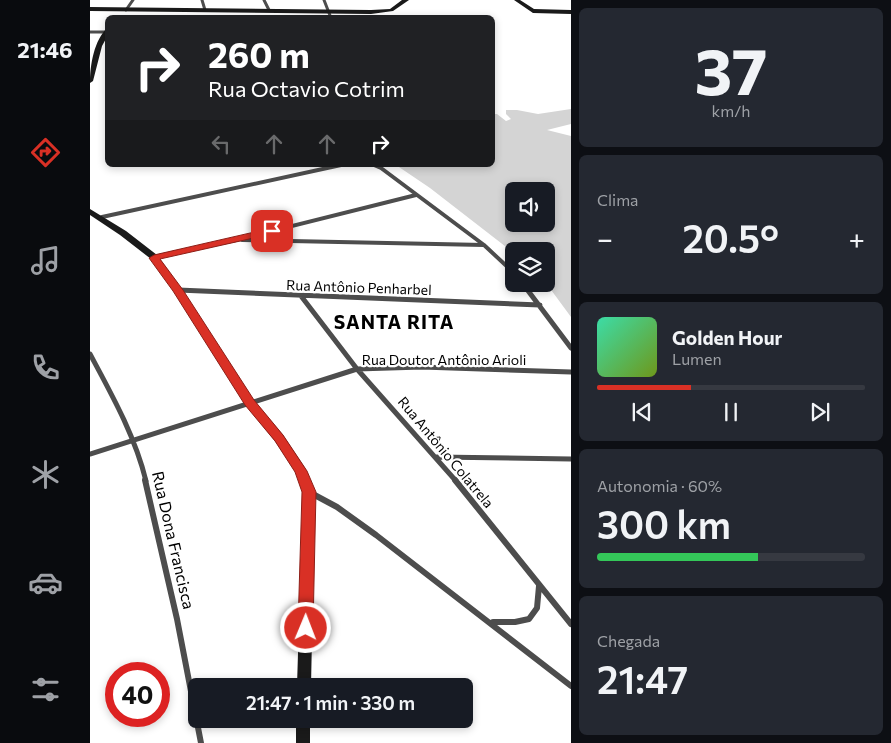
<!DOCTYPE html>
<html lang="pt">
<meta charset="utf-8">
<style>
body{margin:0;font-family:Commissioner,sans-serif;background:#242831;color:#f1f3f6;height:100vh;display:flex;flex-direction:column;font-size:19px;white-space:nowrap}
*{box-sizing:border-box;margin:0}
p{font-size:16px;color:#9ea1a6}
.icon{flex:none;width:28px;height:28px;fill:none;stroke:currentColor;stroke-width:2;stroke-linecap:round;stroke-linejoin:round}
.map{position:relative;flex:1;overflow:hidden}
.drawer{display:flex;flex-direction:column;gap:8px;padding:8px;background:#0d0f14;width:320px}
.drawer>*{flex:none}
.hud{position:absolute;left:15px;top:15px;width:390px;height:152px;border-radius:8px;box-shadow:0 2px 8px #0003;background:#202124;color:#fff;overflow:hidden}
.controls{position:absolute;left:415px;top:182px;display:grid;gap:10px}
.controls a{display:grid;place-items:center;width:50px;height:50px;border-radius:8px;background:#171b24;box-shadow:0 2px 8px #0003;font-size:25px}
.speed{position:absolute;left:15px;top:662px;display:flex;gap:10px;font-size:25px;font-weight:700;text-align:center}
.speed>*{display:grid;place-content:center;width:65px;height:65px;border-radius:50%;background:#171b24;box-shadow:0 2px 8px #0003;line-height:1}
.speed .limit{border:8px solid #d22;background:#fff;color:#111}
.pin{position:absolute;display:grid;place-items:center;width:42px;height:42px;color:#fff;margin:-21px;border-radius:10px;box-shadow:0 2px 8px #0006}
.me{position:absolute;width:55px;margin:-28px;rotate:1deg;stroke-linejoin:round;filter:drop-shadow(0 0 4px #0008)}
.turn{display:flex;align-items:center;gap:18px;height:105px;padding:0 20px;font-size:22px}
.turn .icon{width:65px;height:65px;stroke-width:2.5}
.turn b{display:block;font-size:35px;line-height:42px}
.lanes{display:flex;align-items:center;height:48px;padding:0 20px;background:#0003;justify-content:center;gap:25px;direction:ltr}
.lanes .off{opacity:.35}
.big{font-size:38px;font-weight:600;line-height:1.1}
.drawer .card{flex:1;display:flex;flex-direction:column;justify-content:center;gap:8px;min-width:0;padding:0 18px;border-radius:8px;background:#242831}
.drawer .dial{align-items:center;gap:0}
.dial b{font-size:65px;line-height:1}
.song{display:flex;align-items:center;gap:15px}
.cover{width:60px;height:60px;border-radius:8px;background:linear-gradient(135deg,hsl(160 70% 55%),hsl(80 70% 35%))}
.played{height:5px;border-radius:2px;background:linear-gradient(90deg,#d93025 35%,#363941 35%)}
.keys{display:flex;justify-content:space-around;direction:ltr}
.heat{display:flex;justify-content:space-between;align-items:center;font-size:28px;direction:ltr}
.charge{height:8px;border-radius:4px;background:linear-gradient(90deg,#34c759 60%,#363941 0)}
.trip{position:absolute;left:98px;top:678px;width:285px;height:50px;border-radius:8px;background:#171b24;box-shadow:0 2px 8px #0003;font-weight:600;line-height:50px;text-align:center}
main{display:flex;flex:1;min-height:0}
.tabs{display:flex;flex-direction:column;width:90px;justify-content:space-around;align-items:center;background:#090b0e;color:#9ea1a6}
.tabs .icon{width:35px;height:35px}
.tabs .active{color:#d93025}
.tabs b{font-size:22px;color:#f1f3f6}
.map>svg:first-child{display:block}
.green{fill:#d4d4d4;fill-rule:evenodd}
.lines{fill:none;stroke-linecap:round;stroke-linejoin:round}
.street-far3{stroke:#4d4d4d;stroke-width:3}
.street-far2{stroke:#4d4d4d;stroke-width:4}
.street-far1{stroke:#4d4d4d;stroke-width:5}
.street{stroke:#4d4d4d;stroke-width:6}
.secondary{fill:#1a1a1a;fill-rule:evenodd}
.route{fill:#d93025;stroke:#8d1f18}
.labels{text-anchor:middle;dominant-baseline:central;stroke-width:4.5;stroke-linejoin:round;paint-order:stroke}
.street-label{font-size:14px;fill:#000;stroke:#fff}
.near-street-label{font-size:16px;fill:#000;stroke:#fff}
.district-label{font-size:19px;font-weight:bold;letter-spacing:1px;fill:#000;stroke:#fff}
</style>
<main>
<nav class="tabs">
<b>21:46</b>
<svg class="icon active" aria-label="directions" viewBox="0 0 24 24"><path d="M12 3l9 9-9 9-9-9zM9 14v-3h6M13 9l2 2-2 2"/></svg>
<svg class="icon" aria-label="music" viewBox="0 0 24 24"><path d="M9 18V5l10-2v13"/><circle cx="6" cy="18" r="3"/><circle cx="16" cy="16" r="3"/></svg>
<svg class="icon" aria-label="phone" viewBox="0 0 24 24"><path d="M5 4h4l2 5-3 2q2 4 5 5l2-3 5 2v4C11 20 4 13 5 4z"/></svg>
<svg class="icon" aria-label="climate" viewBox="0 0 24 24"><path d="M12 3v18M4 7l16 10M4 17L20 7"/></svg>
<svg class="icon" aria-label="car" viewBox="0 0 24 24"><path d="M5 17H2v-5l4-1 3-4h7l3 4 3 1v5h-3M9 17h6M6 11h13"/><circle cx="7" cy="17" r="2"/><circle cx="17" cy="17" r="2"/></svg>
<svg class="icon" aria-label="filters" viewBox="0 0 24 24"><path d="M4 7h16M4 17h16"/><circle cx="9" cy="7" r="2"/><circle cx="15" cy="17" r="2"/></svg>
</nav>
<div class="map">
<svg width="481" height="743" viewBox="0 0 481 743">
<rect width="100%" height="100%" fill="#fff"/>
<path class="green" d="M481,109V124L457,130L481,136V317L456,283V251H424V253L340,188L306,165H402L403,114H407L416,121L421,119L416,114V110H427L448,114ZM424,191H456V224H424Z"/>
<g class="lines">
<path class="street-far3" d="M112,0L115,10
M174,0L179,10
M234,0L241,18
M36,10L43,0
M0,32H15"/>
<path class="street-far2" d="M284,165L291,168L394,245L424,273
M12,217L251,165
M152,240L394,245
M64,257L146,240L326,195"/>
<path class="street-far1" d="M433,284L481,348
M88,290L450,305
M211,296L267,369L366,481
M0,354C22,395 45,436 56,481
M0,454L267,369L332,367L481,372
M346,457L481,459"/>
<path class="street" d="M55,480L87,619L111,743
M365,480L481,624
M219,492L247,507L286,535L481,686
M403,622H425L439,619L447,608L449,586"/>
<path class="secondary" d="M312,0H319L303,11L281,14L0,11V7L281,10L300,9Z
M424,0H430L444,9L481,10V14L443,13Z
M18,27V35L12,46L3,81L0,83C0,65 4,40 18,27Z
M0,209L36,231L67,255L92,290L164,401L193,435L215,468L225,492L221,686H207L213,492L206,472L185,441L156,405L84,291L61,259L30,235L0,215Z
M206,719H220V743H206Z"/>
</g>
<path class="route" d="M182,228L186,229V233L70,259L93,290L164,400L193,435L217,471L226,492L223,628L221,633L216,634L210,633L208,628L212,492L205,472L185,441L155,405L83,291L59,258L64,255Z"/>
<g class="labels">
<g class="street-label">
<text transform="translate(269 287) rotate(2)">Rua Antônio Penharbel</text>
<text x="354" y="359">Rua Doutor Antônio Arioli</text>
<text transform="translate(356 452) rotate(50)">Rua Antônio Colatrela</text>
</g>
<g class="near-street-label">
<text transform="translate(84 540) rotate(77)">Rua Dona Francisca</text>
</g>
<g class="district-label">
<text x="304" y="321">SANTA RITA</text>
</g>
</g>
</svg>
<div class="controls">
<a><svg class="icon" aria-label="sound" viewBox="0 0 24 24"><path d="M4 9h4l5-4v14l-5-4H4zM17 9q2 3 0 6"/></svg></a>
<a><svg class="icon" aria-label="layers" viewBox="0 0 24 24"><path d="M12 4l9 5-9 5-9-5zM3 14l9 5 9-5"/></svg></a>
</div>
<div class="speed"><div class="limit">40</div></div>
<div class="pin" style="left:182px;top:231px;background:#d93025"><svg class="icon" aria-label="arrive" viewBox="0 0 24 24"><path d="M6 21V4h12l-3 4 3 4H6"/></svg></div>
<svg class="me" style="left:216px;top:628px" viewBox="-20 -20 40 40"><circle r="17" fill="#d93025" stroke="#fff" stroke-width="3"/><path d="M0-11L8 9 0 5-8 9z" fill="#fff"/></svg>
<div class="trip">21:47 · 1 min · 330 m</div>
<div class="hud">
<div class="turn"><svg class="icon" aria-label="right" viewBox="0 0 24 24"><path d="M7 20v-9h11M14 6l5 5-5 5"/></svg><div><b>260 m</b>Rua Octavio Cotrim</div></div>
<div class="lanes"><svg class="icon off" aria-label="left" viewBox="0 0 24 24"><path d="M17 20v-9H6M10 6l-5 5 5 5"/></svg><svg class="icon off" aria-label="ahead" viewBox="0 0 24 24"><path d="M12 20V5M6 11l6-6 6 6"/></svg><svg class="icon off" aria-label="ahead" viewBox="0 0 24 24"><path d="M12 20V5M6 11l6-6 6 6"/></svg><svg class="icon" aria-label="right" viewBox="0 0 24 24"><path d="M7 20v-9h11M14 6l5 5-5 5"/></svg></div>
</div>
</div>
<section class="drawer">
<div class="card dial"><b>37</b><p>km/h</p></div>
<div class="card"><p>Clima</p>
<div class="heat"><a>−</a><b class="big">20.5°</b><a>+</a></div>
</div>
<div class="card">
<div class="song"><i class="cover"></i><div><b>Golden Hour</b><p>Lumen</p></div></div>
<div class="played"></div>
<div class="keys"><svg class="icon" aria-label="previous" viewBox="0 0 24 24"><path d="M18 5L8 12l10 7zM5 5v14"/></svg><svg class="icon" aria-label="pause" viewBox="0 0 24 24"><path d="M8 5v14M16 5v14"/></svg><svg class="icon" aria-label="next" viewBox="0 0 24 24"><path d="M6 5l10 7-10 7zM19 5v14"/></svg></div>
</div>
<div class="card"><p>Autonomia · 60%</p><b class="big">300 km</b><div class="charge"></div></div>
<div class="card"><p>Chegada</p><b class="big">21:47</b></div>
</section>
</main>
